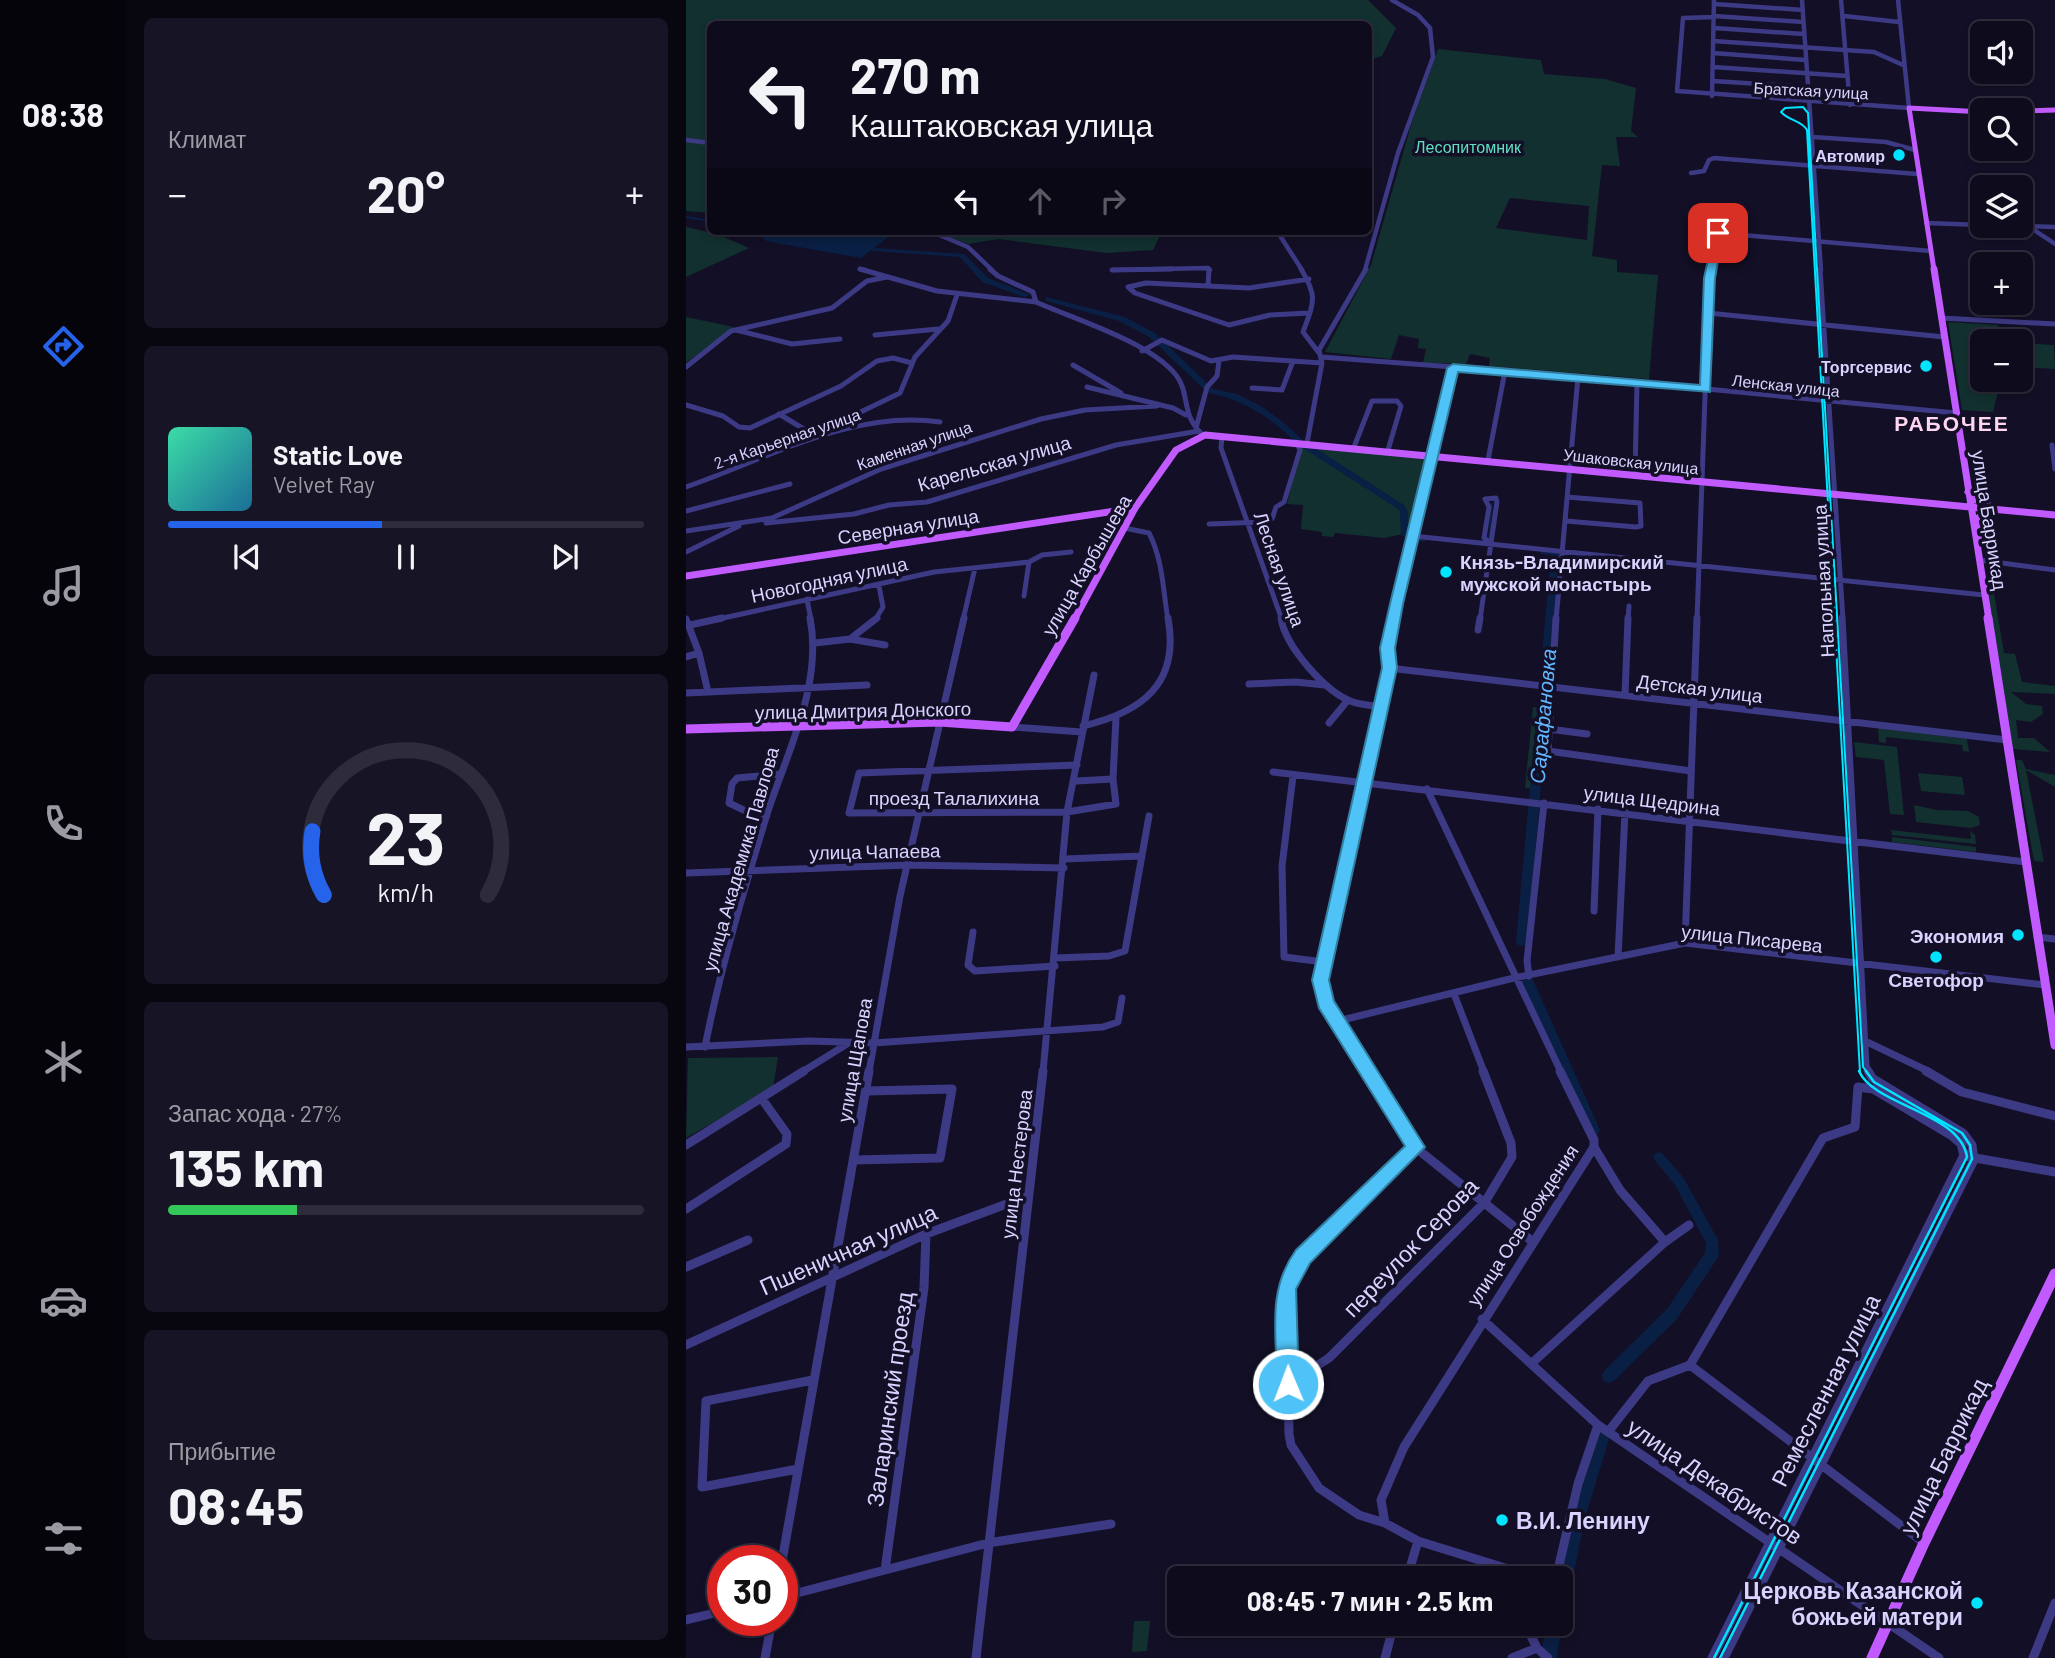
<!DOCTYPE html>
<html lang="ru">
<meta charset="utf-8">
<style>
body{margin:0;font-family:Barlow,sans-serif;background:#171425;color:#f1f3f6;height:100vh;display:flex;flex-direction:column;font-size:26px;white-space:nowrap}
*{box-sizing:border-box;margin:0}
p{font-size:23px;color:#9b9ba3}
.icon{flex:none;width:38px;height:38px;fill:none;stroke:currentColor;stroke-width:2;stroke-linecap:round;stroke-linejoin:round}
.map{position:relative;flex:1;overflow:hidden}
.sheet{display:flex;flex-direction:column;gap:18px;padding:18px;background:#08060f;width:560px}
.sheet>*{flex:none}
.hud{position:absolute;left:21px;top:21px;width:665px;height:214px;border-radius:10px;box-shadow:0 4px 10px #0003,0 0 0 2px #2e2b3b;background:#0e0b1c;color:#f1f3f6;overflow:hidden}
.buttons{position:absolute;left:1284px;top:21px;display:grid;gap:14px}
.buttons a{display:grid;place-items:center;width:63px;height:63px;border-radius:10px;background:#0e0b1c;box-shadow:0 4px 10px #0003,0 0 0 2px #2e2b3b;font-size:35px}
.speed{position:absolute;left:21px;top:1545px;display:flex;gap:14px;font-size:35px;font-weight:700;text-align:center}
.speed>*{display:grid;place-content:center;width:91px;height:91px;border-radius:50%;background:#0e0b1c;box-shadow:0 4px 10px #0003,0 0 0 2px #2e2b3b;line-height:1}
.speed .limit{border:10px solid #d22;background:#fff;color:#111}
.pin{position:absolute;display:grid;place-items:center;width:60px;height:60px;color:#fff;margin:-30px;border-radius:14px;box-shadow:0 4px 10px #0006}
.me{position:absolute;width:77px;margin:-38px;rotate:359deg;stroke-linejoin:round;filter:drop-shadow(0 0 5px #0008)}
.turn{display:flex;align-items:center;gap:24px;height:147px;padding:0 28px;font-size:32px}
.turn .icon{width:91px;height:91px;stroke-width:2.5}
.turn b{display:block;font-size:49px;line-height:60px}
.lanes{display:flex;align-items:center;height:66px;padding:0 28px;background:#0003;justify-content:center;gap:35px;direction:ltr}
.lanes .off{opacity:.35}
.big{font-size:52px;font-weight:700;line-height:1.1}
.sheet .widget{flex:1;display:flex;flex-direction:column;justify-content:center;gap:10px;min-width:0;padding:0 24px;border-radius:10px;background:#171425}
.sheet .dial{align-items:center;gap:0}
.dial svg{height:182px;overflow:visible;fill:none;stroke:#2e2b3b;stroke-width:7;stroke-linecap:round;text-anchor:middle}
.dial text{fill:#f1f3f6;stroke:none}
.song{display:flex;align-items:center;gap:21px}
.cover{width:84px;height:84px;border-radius:10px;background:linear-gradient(135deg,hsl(160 70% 55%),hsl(200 70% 35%))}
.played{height:7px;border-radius:4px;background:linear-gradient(90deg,#2563eb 45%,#2e2b3b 45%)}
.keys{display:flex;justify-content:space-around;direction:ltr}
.heat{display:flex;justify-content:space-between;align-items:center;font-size:38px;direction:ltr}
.charge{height:10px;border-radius:5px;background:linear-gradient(90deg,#34c759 27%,#2e2b3b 0)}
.trip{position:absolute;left:481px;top:1566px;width:406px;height:70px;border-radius:10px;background:#0e0b1c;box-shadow:0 4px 10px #0003,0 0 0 2px #2e2b3b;font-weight:700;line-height:70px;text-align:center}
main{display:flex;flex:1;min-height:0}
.menu{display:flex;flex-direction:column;width:126px;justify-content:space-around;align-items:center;background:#06040b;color:#9b9ba3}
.menu .icon{width:49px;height:49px}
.menu .selected{color:#2563eb}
.menu b{font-size:32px;color:#f1f3f6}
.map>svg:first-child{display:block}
.green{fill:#12302f;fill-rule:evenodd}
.water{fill:#0a1f44}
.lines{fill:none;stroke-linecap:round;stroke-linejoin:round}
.stream{stroke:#0a1f44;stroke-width:2}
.river{fill:#0a1f44;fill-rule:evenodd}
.minor-far3{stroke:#3d3a85;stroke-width:4.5}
.minor-far2{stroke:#3d3a85;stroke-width:5}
.minor-far1{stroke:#3d3a85;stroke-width:7}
.minor{stroke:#3d3a85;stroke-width:9}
.major-far3{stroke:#c25bff;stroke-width:5}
.major-far2{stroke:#c25bff;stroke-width:7}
.major-far1{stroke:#c25bff;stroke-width:9}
.major{stroke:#c25bff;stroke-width:11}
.tram-far1{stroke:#00e5ff;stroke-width:2}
.tram{stroke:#00e5ff;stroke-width:2.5}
.route{fill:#4fc3f7;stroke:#337fa1;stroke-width:2}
.poi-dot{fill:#00e5ff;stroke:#130f26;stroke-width:2.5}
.labels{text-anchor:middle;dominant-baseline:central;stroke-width:7;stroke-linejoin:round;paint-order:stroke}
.far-street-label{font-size:16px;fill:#d9d4ff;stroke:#130f26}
.far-park-label{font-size:16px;fill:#5fe0c0;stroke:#130f26}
.far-poi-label{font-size:16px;font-weight:bold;fill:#d9d4ff;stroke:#130f26;text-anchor:end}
.street-label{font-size:19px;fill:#d9d4ff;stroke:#130f26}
.poi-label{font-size:19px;font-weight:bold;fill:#d9d4ff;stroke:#130f26;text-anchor:start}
.far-district-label{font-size:21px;font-weight:bold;letter-spacing:2px;fill:#ffd6f0;stroke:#130f26}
.water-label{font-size:21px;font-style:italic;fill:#62b6ff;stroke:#130f26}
.near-street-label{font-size:23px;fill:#d9d4ff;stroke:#130f26}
.near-poi-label{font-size:23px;font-weight:bold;fill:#d9d4ff;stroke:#130f26;text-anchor:start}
</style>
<main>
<nav class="menu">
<b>08:38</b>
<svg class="icon selected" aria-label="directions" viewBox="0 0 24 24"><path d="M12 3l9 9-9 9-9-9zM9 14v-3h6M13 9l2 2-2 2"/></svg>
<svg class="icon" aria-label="music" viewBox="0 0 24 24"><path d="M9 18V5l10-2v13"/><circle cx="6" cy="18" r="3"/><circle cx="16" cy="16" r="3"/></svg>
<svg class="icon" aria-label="phone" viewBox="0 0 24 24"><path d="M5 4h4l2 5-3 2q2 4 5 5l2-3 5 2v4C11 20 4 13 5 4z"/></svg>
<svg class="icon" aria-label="climate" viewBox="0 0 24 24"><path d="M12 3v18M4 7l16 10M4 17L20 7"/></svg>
<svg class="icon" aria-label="car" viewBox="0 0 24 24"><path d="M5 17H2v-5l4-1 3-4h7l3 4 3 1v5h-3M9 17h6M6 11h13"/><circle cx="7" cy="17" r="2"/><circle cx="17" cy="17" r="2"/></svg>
<svg class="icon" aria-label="filters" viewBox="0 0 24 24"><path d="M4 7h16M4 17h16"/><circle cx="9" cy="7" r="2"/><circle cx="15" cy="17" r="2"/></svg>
</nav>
<section class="sheet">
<div class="widget"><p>Климат</p>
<div class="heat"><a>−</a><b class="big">20°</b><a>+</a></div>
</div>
<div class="widget">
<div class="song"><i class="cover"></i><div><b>Static Love</b><p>Velvet Ray</p></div></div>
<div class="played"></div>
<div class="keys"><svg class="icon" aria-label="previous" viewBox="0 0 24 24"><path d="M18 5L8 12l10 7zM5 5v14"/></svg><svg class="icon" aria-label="pause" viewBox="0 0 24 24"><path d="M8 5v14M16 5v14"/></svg><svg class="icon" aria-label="next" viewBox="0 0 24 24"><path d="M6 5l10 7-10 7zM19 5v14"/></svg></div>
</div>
<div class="widget dial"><svg viewBox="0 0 100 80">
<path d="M14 69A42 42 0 1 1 86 69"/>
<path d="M14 69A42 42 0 0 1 9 41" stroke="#2563eb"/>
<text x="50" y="56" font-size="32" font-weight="700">23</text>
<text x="50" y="72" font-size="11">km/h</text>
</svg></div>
<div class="widget"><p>Запас хода · 27%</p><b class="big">135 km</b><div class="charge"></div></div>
<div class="widget"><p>Прибытие</p><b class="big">08:45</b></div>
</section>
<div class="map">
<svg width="1369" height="1658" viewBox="0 0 1369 1658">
<rect width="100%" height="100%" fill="#130f26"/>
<path class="green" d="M0,0H682L710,28L696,56L683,60L682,24H24V213L0,211Z
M752,49L855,60L858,74L919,79L950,88L945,131L952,137H930L934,166L916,165L906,256L931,260V272L972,275L963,379L803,366L804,358L784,354L780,364L737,363L740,349L732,348L733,339L713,335L705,359L639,352L685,265L725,125ZM824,198L903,206L901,240L810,228Z
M0,227L31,234L63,248L0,277Z
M248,231H476L467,250L420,253L312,239L282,244Z
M0,317L48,327L0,363Z
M1262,322L1312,325L1317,341H1297V380H1338L1339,386L1313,387L1307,412L1276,410Z
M1335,343L1368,345L1369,369L1335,367Z
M615,446L738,458L740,462L722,533L698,538L649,533L647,537L636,536V532L615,529L617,505L601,504Z
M1302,592L1308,593L1318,653L1329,654L1336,682L1369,686V694L1325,692L1340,704L1356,706L1357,714L1345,722L1330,720L1332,738H1348L1364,752L1327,749Z
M847,707L855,708L850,789L839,788Z
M1192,728L1281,739L1283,752L1277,751L1276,745L1200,737V743L1193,742Z
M1168,742L1211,747L1218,815L1204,814L1198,760L1170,757Z
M1330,760H1336L1340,769L1369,775V787L1340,770L1358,862L1348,861Z
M1232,773L1276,777L1279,795L1235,791Z
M1228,805L1251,810L1282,811L1293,817L1294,825L1285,828L1230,822Z
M1205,830L1285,839L1284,831L1289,835L1290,844L1206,835Z
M1206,837L1290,847V852L1206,842Z
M92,1057L87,1088L0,1138L2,1058Z
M448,1621H464L461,1651L446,1652Z"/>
<path class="water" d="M84,231H186L205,235L175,258L79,241L77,237Z"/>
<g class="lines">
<path class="stream" d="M0,217L24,221
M803,539L806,503"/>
<path class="river" d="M188,248L278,254L302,278L345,295L338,297L296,282L274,257L186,251V249Z
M360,297L439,317L469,333L527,389L551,394L575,406L597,422L617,440L613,442H610C583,417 559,400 522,393L463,337L433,321L360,301Z
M614,442H620L718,505L722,512V532L740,537V541L737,542L715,536L714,512L712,509L614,446Z
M858,549L870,550L874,553L842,942L840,945L836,946L832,945L830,942L865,555L855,554L854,552Z
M841,975L845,977L847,980L914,1130L912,1134L908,1135L904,1134L902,1130L835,980L837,977Z
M973,1152L977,1154L997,1177L1031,1238L1032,1242L1033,1255L1031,1259L991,1319L928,1381L923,1383L918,1381L916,1376L918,1371L981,1309L1019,1253L1020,1243L989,1185L967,1158L969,1154Z
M916,1432L921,1434L923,1439L899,1518L883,1597L880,1602L875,1605V1578H871L885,1518L909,1439L911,1434Z
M875,1620L877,1624L870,1658H854L861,1624H875Z"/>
<path class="minor-far3" d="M1116,0L1135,270
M1155,0L1164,105
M1028,4L1117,10
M1028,16L1117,22
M1158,16L1213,22
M1028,17L997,18L991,91L1223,108L1212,0
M1028,28L1118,34
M1027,41L1188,52L1217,65
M1027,53L1119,60
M1027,67L1161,76
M1027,81L1121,87
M1026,96L1028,0
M1127,137L1200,142L1229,150
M0,140L24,143
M1005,173L1018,171L1023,160L1028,158L1231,174
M1240,223L1324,226
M1335,226L1369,227
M1342,226L1369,244
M244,231L282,247L306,270
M591,231L616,270
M174,269L179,270
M426,270L522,268L524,270
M679,270L712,153L747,57L744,28L732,15L706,0
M1026,270L1032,233L1245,251"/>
<path class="minor-far2" d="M174,269L251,291L350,302
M304,269L312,276L347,292L350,302C390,320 462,341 490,375C504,393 495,414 515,433
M615,269C632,297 628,302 617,332L633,353
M1134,269L1157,620
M426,270L486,269
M623,279L563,288L460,283L442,287L449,293L543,325L584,315L623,313
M522,286L523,269
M1022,313L1258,337
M1255,318L1369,324
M50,330L106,344L154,339
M189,335L252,329
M456,351L476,340L525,361L547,357L636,363
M635,357L874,375L1270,413
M387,365L435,393
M0,367L45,331L146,308L181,281L201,277
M401,387L487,408L500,415
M566,388L596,390L607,361
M0,405L37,416L53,427L64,428L155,386L191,361L207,358L226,363
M93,414L131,437
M510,428L521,387L531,376L533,361
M129,434L214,393L229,357L262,321L271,295
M536,436L535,448L596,620
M621,443L636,363L633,350L680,269
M1366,445L1369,469
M668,447L686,401H711L715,406L702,450
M802,460L819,371
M949,474L951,383
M0,487C81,459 167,409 254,422
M810,498L811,502L805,543L798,538L803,507L799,499Z
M0,511L104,484
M880,521L950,527L955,526L954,503L881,497
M80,523L168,514L203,505L241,502L430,445L513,431
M523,524L580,522L586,519L590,507L598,502L614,450L610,442
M438,528L463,533C477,560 477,591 482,620
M0,531L86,518L195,469L355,419L399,410L471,406
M727,536L1298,595
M0,552L53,526
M1293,560L1369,570
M338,596L343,562
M121,599L125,620
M28,620L248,572L343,562L356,555L385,552
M189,620L197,607L193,586
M277,620L289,568
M707,620L767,368
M794,620L805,543
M870,620L892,377
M942,620L943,606
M1011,620L1022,313L1027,269"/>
<path class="minor-far1" d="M595,618C599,646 640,693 667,702C675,705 685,705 694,707
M870,618L862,751L1005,771
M1156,618L1180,1066L1183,1072
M0,619L13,653L0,657
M4,625L36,618
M792,630L794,618
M164,639L191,618
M129,643L164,639L199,645
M13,653L22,692
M703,668L1321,740
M563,684L609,682L639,685
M0,693L181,685
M939,695L942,618
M643,723L662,700
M397,726C456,712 494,684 482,618
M326,727L396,732
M863,729L901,734
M391,765L173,773L163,813L381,812L430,804L427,779L430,718
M587,772L1340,862
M607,776L596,866L598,957L638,962
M390,781L427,779
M741,789L875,1072
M81,815H68L43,803L46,784L51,778L94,774
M379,859L456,856
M0,873L223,865L378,868
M908,911L912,809
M287,932L282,965L289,971L369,966
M1351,937L1369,939
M999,943L1011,618
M932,957L939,812
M369,958L423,956L439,951L463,816
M843,976L841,961L858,803
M768,994L798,1072
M652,1021L828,978L999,943L1359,985
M1179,1041L1244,1072
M0,1047L123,1041L188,1043L417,1027L432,1022L436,998
M19,1047C34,969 58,890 81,814C101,752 137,685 124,618
M116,1072L161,1044
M183,1072L214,896L278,618
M357,1072L381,812L408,675
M684,1072L635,992L638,962L703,668L702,648L707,618"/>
<path class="minor" d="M683,1071L730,1148L847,1242
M1240,1071L1276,1092L1369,1116
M0,1145L118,1071
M908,1147L934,1190L979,1242
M730,1148L617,1256L604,1274L600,1289L603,1434L605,1445L633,1488L673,1515L699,1523L732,1541L819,1568L825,1578
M168,1160L254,1158L266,1089L181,1091
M0,1209L100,1144L101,1134L76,1099
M0,1267L62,1240
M796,1319L912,1425L1253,1658
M0,1345L240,1234L342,1196
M846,1363L979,1242L1003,1225
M1004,1365L1238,1543
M602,1384L643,1358L799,1202L826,1157L825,1143L797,1071
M922,1432L962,1381L1004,1365L1137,1138L1169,1127L1172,1087L1187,1089L1266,1136L1275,1144L1278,1156L1369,1172
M112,1469L16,1487L20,1401L127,1380
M699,1523L695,1500L718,1447L908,1147V1140L874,1071
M96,1561L183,1071
M199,1570L238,1288L240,1234
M721,1578L732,1541
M870,1578L892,1484L912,1425
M96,1597L302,1543L425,1524
M0,1620L37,1611
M839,1624L851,1648L862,1658
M79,1658L86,1620
M290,1658L357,1071
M699,1658L708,1624
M826,1658L851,1648
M1026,1658L1279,1153
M1038,1658L1288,1160L1286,1145L1277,1133L1186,1078L1182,1071
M1347,1658L1369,1603"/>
<path class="major-far3" d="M1335,111L1369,110
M1248,270L1223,108L1297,112"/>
<path class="major-far2" d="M1248,269L1303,620
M1282,492L1290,500L1308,508
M1295,537L1292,518L1302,512
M0,576L449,508
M388,620L449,508L490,450L519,435L1369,515"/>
<path class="major-far1" d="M1302,618L1369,1045
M0,729L253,722L326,727L389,618"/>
<path class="major" d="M1186,1658L1238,1543L1369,1274"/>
<path class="tram-far1" d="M1174,1072L1121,130C1115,120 1103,121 1095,112L1099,108L1117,107L1122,113L1177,1067L1181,1072"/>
<path class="tram" d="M1028,1658L1281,1157C1274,1112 1188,1106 1173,1071
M1034,1658L1286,1159L1284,1145L1276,1133L1188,1082L1180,1071"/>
</g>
<path class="route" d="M1028,231L1037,233L1029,278L1024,392L772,372L717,604L709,648L711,668L643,980L648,1001L739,1147L624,1263L610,1289L613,1384L609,1391L602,1395L595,1391L591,1384C591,1335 580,1291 610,1250L719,1146L633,1008L626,980L696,668L694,648L704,604L761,368L767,364L1014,385L1018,278Z"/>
<g class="poi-dot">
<circle cx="1213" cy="155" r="7"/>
<circle cx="1240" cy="366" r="7"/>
<circle cx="760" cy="572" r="7"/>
<circle cx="1332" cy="935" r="7"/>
<circle cx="1250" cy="957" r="7"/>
<circle cx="816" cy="1520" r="7"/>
<circle cx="1291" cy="1603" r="7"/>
</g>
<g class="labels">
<g class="far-street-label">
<text transform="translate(1125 90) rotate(3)">Братская улица</text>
<text transform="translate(1100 385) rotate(6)">Ленская улица</text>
<text transform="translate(101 438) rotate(-19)">2-я Карьерная улица</text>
<text transform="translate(228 445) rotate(-19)">Каменная улица</text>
<text transform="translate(945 461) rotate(6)">Ушаковская улица</text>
</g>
<g class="far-park-label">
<text x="782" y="146">Лесопитомник</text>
</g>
<g class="far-poi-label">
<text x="1199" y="155">Автомир</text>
<text x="1226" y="366">Торгсервис</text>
</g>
<g class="street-label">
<text transform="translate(308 463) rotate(-16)">Карельская улица</text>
<text transform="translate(1304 520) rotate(81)">улица Баррикад</text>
<text transform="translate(222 526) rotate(-9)">Северная улица</text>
<text transform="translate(400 565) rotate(-60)">улица Карбышева</text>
<text transform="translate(594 569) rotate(71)">Лесная улица</text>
<text transform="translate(143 579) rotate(-12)">Новогодняя улица</text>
<text transform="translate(1137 581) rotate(-93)">Напольная улица</text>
<text transform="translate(1014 688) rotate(7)">Детская улица</text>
<text transform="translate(177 710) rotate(-1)">улица Дмитрия Донского</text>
<text x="268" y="797">проезд Талалихина</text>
<text transform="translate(966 800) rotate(7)">улица Щедрина</text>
<text transform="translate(189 851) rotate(-1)">улица Чапаева</text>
<text transform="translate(54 859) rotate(-74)">улица Академика Павлова</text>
<text transform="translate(1066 938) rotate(6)">улица Писарева</text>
<text transform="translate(168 1060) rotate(-80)">улица Щапова</text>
<text transform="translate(330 1164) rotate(-83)">улица Нестерова</text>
<text transform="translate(836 1225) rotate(-57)">улица Освобождения</text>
</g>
<g class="poi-label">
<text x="774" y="561">Князь-Владимирский<tspan x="774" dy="22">мужской монастырь</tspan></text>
<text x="1318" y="935" text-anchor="end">Экономия</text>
<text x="1250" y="979" text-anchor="middle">Светофор</text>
</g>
<g class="far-district-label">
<text x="1266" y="422">РАБОЧЕЕ</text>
</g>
<g class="water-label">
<text transform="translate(856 716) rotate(-85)">Сарафановка</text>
</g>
<g class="near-street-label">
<text transform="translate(724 1247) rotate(-46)">переулок Серова</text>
<text transform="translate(162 1249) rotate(-24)">Пшеничная улица</text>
<text transform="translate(1139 1390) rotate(-63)">Ремесленная улица</text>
<text transform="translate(203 1399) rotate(-82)">Заларинский проезд</text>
<text transform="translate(1257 1456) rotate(-64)">улица Баррикад</text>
<text transform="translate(1029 1481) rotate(34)">улица Декабристов</text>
</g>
<g class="near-poi-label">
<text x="830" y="1520">В.И. Ленину</text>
<text x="1277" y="1590" text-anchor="end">Церковь Казанской<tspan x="1277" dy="26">божьей матери</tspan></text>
</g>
</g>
</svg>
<div class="buttons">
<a><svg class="icon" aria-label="sound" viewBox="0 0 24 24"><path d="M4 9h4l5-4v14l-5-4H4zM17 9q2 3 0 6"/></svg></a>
<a><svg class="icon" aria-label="search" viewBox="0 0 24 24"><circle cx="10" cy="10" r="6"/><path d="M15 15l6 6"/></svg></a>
<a><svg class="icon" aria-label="layers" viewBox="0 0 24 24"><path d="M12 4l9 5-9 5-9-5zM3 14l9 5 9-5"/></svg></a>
<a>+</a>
<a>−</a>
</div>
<div class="speed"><div class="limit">30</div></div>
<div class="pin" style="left:1032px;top:233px;background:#d93025"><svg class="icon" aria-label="arrive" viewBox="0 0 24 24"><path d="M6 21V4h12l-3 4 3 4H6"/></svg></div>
<svg class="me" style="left:602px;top:1384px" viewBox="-20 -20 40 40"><circle r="17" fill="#4fc3f7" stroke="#fff" stroke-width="3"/><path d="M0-11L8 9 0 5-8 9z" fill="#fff"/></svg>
<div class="trip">08:45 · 7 мин · 2.5 km</div>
<div class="hud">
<div class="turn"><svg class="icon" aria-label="left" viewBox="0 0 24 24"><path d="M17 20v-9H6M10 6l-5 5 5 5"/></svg><div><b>270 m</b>Каштаковская улица</div></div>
<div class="lanes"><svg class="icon" aria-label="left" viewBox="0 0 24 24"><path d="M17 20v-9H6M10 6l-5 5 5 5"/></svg><svg class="icon off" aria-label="ahead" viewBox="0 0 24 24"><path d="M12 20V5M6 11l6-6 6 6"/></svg><svg class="icon off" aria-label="right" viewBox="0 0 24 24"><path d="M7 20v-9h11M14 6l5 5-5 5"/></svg></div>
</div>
</div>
</main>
